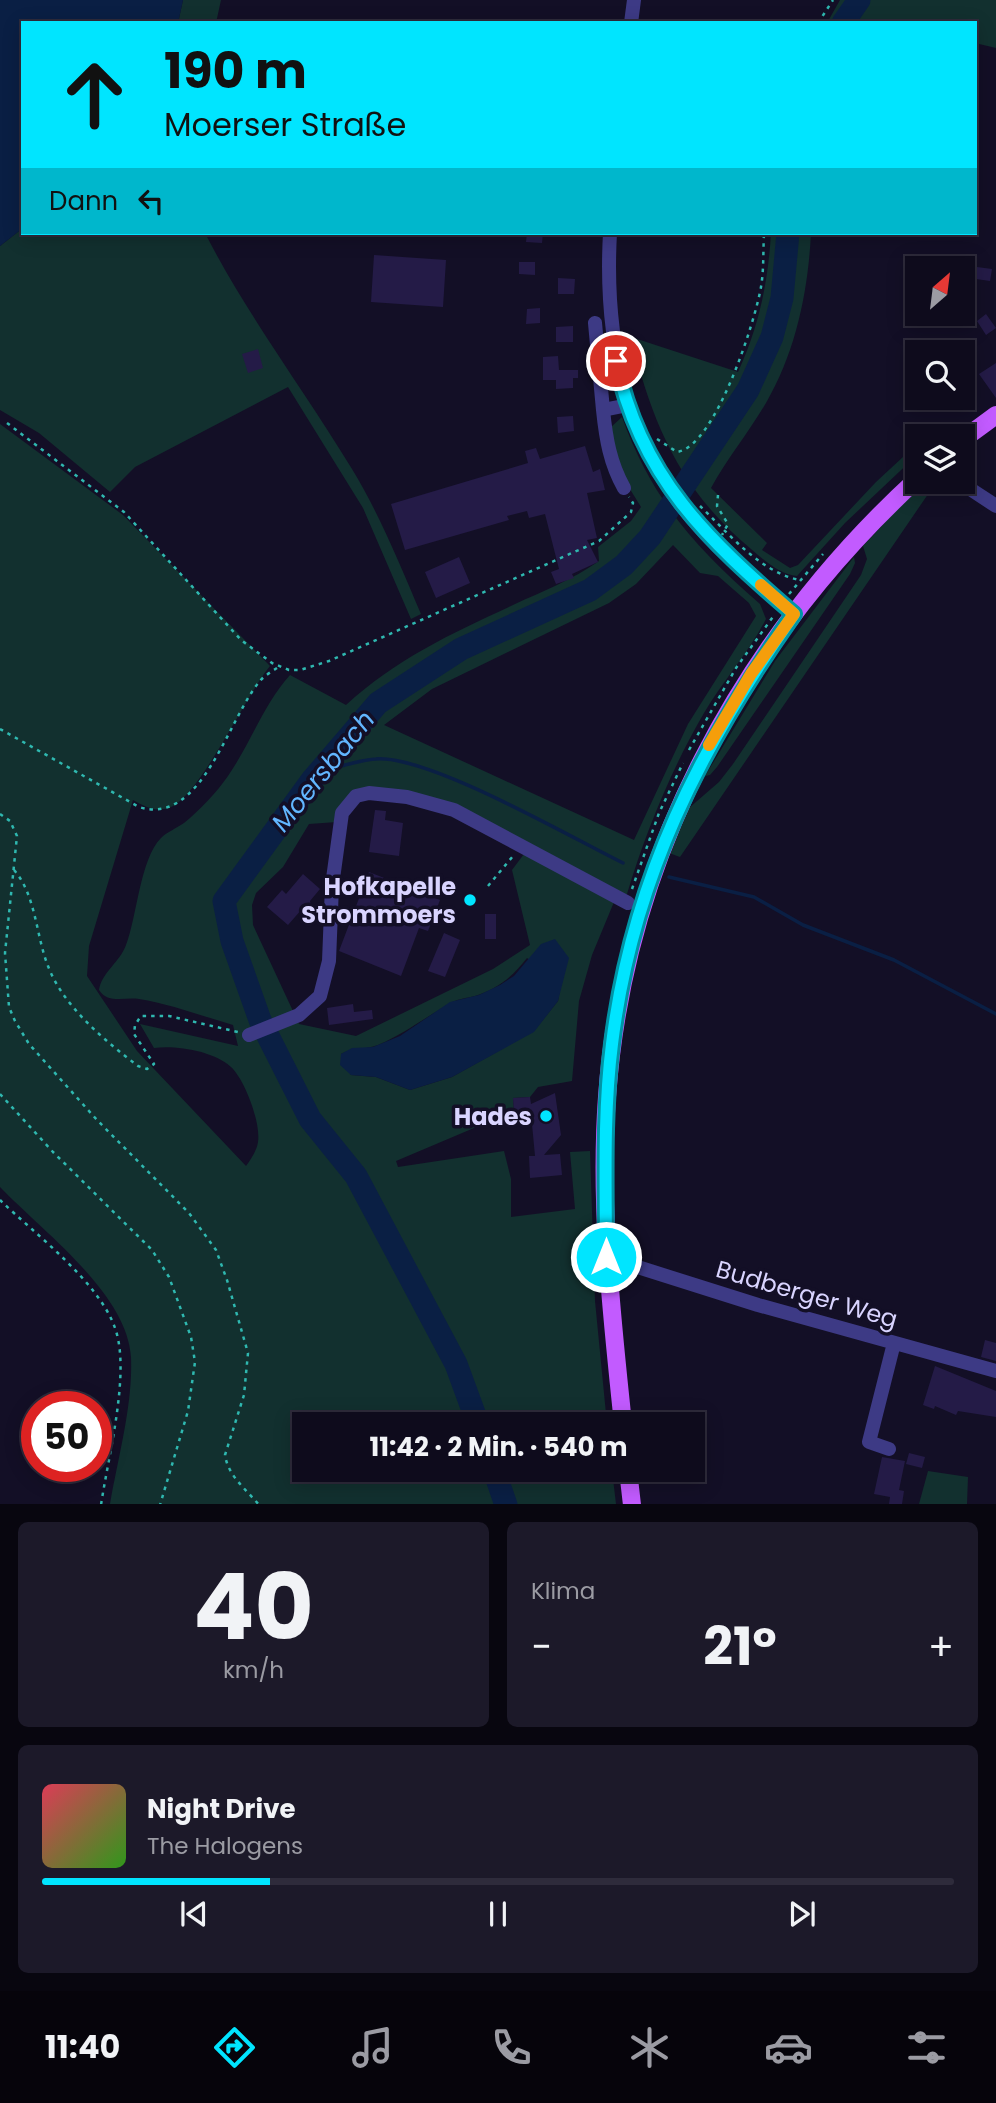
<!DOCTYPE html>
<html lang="de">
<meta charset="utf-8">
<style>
body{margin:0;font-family:Poppins,sans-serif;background:#1c1929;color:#f1f3f6;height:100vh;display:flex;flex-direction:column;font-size:26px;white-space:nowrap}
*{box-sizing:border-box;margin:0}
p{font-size:23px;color:#9b9ba3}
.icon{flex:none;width:38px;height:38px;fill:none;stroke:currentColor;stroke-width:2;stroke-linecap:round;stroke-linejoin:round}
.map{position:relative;height:1504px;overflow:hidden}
.side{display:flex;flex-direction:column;gap:18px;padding:18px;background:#08060f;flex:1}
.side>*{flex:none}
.guide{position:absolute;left:21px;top:21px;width:956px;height:214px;border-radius:0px;box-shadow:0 4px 18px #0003,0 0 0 2px #2e2b3b;background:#00e5ff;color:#111;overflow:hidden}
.needle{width:46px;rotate:28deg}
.tools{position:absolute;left:905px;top:256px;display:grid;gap:14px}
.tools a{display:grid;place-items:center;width:70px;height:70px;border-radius:0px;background:#0e0b1c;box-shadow:0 4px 18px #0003,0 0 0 2px #2e2b3b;font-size:35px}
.speed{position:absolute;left:21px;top:1391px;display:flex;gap:14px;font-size:35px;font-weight:700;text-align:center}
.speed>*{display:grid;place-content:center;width:91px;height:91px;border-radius:50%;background:#0e0b1c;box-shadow:0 4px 18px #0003,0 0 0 2px #2e2b3b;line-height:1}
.speed .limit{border:10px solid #d22;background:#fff;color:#111}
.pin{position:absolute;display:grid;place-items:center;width:60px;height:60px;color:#fff;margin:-30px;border:4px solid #fff;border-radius:50%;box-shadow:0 2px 7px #0007}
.me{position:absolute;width:77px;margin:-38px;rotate:0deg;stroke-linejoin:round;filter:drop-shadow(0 0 5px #0008)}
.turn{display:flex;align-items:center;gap:24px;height:147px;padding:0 28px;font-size:32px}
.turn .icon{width:91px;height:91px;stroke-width:2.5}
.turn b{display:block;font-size:49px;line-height:60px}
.then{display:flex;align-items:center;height:66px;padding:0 28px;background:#0003;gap:14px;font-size:26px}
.big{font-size:52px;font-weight:700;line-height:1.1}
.side .tile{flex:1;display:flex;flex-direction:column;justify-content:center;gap:10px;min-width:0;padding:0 24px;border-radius:10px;background:#1c1929}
.side .dial{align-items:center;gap:0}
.dial b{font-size:91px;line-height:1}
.song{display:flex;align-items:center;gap:21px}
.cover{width:84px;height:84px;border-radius:10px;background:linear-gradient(135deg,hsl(350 70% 55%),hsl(110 70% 35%))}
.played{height:7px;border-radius:4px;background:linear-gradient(90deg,#00e5ff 25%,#2e2b3b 25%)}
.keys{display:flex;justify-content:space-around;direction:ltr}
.heat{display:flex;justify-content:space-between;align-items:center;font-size:38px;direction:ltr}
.side .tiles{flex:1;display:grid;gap:18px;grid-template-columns:1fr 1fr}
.tile:last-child{grid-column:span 2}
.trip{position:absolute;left:292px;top:1412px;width:413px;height:70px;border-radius:0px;background:#0e0b1c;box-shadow:0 4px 18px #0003,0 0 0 2px #2e2b3b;font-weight:700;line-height:70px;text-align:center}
.dock{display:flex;height:112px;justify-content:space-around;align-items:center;background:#06040b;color:#9b9ba3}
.dock .icon{width:49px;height:49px}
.dock .active{color:#00e5ff}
.dock b{font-size:32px;color:#f1f3f6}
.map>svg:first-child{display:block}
.green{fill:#12302f;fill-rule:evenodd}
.water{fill:#0a1f44}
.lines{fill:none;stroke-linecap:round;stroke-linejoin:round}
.stream{stroke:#0a1f44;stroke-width:3.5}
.river{stroke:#0a1f44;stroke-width:23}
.building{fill:#241b47}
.path{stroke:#2fb8b0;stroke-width:2.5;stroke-dasharray:3.5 5;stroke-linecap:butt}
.minor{stroke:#3d3a85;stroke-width:14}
.major{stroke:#c25bff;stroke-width:18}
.route-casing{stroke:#0095a6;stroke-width:18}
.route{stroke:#00e5ff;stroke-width:12}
.slow{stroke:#f59e0b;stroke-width:12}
.poi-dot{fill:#00e5ff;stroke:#130f26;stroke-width:2.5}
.labels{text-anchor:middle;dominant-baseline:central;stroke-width:7;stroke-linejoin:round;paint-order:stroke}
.poi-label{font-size:24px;font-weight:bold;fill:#d9d4ff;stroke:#130f26;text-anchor:end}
.street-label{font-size:24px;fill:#d9d4ff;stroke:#130f26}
.water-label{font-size:26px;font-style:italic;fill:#62b6ff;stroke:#130f26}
</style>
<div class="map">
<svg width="996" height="1505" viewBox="0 0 996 1505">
<rect width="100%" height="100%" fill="#130f26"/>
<path class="green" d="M183,0H221L216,23H178Z
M840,0H996V48L975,43V23L875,20L827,23Z
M23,228V233H205C247,315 304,390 352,469C380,515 400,565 421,614L411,619L363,508L288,387L135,467L110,492L39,433L0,410V246Z
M771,233H811C808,292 796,351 766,403C749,432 727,459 711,488L767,543L762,550L790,568L798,565L876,482L917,444V455L845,523L797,576C780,575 764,560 751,549C681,491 652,424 631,337L738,372C759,326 768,283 771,233Z
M622,417C652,500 695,547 760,604L766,619C749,652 723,681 704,713C671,770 646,831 627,894H619L489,825L363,791L337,822L309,824L283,867L256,893L252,905L253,925L299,1024L356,1036L493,969L530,945L512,870L524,854L614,902L592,955L579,1001L572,1081L538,1087L530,1097L513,1098L514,1111L396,1161L398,1167L504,1151L511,1179V1217L575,1209L570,1152L590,1151L595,1301L607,1424H304V1470H612L616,1504H110C118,1457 133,1405 131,1357C127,1293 42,1231 0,1187V424L123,515L270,666C246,695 199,798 169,808C154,812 146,807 133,800L89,946L87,976L137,1051L246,1166C251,1159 257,1150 258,1142C261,1123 245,1080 231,1067C214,1051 176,1045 154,1048L140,1024L238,1046L233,1025C202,1016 170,1004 139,999C124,997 108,1004 99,990C102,972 120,962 126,945C137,917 140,859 161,838C167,832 177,828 184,823C199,811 217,792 228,776C250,744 264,704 290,675L346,705C396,659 452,633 513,605C543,591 572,580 599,561L598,547L631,521L641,507L620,473L610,428ZM673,545L700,573L718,576L749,603L756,616L688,724L634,840L384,725L432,689L609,603L636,584ZM527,958L561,984L558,1001L534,1031L452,1077L410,1090L376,1077L351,1075L341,1054C354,1047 365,1050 378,1045C404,1034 424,1018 449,1004C456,999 467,998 475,996C498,989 513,976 527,958Z
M924,481H937L680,857L669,853L689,808L719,782L733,764L861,575L867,559L863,546Z
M854,557L855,563L850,574L717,767L710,775L705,776L775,661Z
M928,1471L968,1477L967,1504H919Z"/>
<path class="water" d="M0,0H183L178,23H23V228L0,246Z
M555,939L569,958L558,1001L534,1032L452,1077L410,1090L376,1077L351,1075L340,1065L341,1054L352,1048L373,1047L400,1036L450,1002L479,995L500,985L514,976L541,944Z"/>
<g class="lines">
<path class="stream" d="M319,772C337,768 357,760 376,759C429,755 570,837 623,863
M669,877L754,897L803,925L894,960L996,1014"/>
<path class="river" d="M843,23L859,0
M478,1424L456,1364L356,1176L310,1119L260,1020L232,941L224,901L312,780L378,703L461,649L590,590L624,565L650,537L748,390L772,337L782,298L788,233
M494,1470L506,1505"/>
</g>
<path class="building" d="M527,233H543L542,243L526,242Z
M374,255L446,260L443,307L371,302Z
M519,262H535V275L519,274Z
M962,265L992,269L990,281L962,277Z
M558,278L575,279L574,294H558Z
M540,308V323L526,324L527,309Z
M986,314L996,328L986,335L977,321Z
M573,326V342H556V327Z
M258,349L263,368L248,373L242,354Z
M558,356L559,370H578V378H573V388L556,389V380H543V357Z
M996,363V398L979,374Z
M573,416L574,431L558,433L557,417Z
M585,446L593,472L600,469L605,490L587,493L597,538L587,540L598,562L572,574L574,578L556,584L551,572L559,569L545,514L529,518L527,511L507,516L509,520L405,550L391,504L528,463L525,451L536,448L540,459Z
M459,557L470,583L436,598L425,572Z
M375,810L386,811L385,820L403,823L399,856L369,852Z
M369,872L440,900L428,931L419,928L401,976L339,951Z
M303,874L320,889L310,901L313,912L302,909L288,925L267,907L282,890L286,894Z
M485,914H496V939H485Z
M444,933L460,940L445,977L428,971Z
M353,1004L354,1012L372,1010L373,1019L329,1025L327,1008Z
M555,1093L561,1135L544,1155L560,1154L562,1175L530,1178L529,1156H535L532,1124L515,1125L513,1098L530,1097L531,1104Z
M985,1340L996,1343V1361L981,1357Z
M935,1366L996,1391V1417L958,1411L956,1415L935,1406L934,1409L923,1405Z
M909,1453L925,1457L922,1468L906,1464Z
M882,1457L905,1461L899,1490L904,1491L902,1504H889L890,1497L874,1494Z"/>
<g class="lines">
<path class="path" d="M818,23L833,0
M7,423L124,512L241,640L272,663L289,670H300L329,661L599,541L631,512L633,503L629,497
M657,439L677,452C715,447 755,322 761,287C764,269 763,251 764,233
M718,495L717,506L728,524L722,535
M700,506C728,533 761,573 800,580
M789,594L823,554
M0,729L139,807C202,827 228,718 260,681C264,676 271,672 277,668
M689,750L736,668L775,614
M0,814L10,821L17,836L5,953L9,1007L15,1021L29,1044L97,1120L189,1213L216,1250L227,1280L248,1353L244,1395L225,1455C228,1476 246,1489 259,1505
M14,870C36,895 36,936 48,966C63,1006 105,1041 138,1066L147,1069L154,1064L134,1034L135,1025L141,1016H169L238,1032
M488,886L513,856
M632,889L659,813L683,763
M0,1094L53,1152L152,1250L169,1277L191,1337L195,1362L188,1411L160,1505
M0,1200C35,1234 99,1282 115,1328C131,1372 108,1457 101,1505"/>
<path class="minor" d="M631,23L634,0
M610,233C604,339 625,446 699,527C727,559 761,586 794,613
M595,323L603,410
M958,481L996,506
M624,488C610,463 606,439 603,410L628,405
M249,1035L299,1015L320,996L329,961L332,886L342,813L356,796L369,793L407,797L454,810L628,903
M606,1257L758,1305L996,1371
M889,1449L869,1442L894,1343"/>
<path class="major" d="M962,440L996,415
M623,1424C612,1316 599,1207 607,1097C624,858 742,640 917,479
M628,1470L632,1505"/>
</g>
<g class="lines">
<defs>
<path id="route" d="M606,1257C606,1186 603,1115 612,1044C632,880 700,747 794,614C708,540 640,477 616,361"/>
</defs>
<use href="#route" class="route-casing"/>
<use href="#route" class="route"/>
<path class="slow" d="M709,745L751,674L794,614L761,585"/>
</g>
<g class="poi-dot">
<circle cx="470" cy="900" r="7"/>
<circle cx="546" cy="1116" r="7"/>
</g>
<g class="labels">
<g class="poi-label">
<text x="456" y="886">Hofkapelle<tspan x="456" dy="28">Strommoers</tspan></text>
<text x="532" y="1116">Hades</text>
</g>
<g class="street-label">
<text transform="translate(807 1294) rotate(16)">Budberger Weg</text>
</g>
<g class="water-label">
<text transform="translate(323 771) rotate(-51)">Moersbach</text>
</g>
</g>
</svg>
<div class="tools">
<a><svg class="needle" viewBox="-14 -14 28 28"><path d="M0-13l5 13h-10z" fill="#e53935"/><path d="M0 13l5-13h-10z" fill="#9b9ba3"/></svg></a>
<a><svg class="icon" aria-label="search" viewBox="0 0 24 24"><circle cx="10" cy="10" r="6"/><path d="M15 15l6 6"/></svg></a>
<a><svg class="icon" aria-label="layers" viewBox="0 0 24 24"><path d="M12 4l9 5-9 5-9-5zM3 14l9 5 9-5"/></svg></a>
</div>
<div class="speed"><div class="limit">50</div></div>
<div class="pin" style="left:616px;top:361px;background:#d93025"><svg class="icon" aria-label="arrive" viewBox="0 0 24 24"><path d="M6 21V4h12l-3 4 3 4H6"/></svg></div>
<svg class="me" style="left:606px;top:1257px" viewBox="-20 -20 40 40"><circle r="17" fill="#00e5ff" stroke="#fff" stroke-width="3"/><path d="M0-11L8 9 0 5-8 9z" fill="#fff"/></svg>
<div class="trip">11:42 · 2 Min. · 540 m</div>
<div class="guide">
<div class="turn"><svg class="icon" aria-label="ahead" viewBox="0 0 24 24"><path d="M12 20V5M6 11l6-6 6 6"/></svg><div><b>190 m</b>Moerser Straße</div></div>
<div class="then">Dann<svg class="icon" aria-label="left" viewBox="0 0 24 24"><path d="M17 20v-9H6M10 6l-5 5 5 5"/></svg></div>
</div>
</div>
<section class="side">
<div class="tiles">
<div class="tile dial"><b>40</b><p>km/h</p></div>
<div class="tile"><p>Klima</p>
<div class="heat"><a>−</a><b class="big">21°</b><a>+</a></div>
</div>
<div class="tile">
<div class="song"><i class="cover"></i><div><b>Night Drive</b><p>The Halogens</p></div></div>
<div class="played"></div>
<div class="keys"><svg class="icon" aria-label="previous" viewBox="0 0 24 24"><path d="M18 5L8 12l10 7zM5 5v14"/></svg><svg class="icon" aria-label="pause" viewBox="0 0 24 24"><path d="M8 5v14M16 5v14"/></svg><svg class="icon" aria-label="next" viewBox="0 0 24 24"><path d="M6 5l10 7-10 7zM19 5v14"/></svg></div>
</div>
</div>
</section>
<nav class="dock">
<b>11:40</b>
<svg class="icon active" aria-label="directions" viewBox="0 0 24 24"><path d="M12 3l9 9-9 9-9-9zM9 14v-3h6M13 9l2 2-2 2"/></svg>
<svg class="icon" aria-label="music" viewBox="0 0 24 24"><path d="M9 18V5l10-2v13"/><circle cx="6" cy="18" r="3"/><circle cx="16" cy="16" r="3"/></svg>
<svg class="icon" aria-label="phone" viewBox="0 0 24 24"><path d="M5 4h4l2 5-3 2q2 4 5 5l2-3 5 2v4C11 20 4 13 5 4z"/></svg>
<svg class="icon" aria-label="climate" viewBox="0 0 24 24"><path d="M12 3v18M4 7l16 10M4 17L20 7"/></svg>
<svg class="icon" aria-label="car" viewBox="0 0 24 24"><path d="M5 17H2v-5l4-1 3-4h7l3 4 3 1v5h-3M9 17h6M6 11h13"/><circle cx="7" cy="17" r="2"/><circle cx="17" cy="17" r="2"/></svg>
<svg class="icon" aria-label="filters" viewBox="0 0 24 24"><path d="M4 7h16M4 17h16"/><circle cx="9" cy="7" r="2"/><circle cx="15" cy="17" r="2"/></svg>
</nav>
